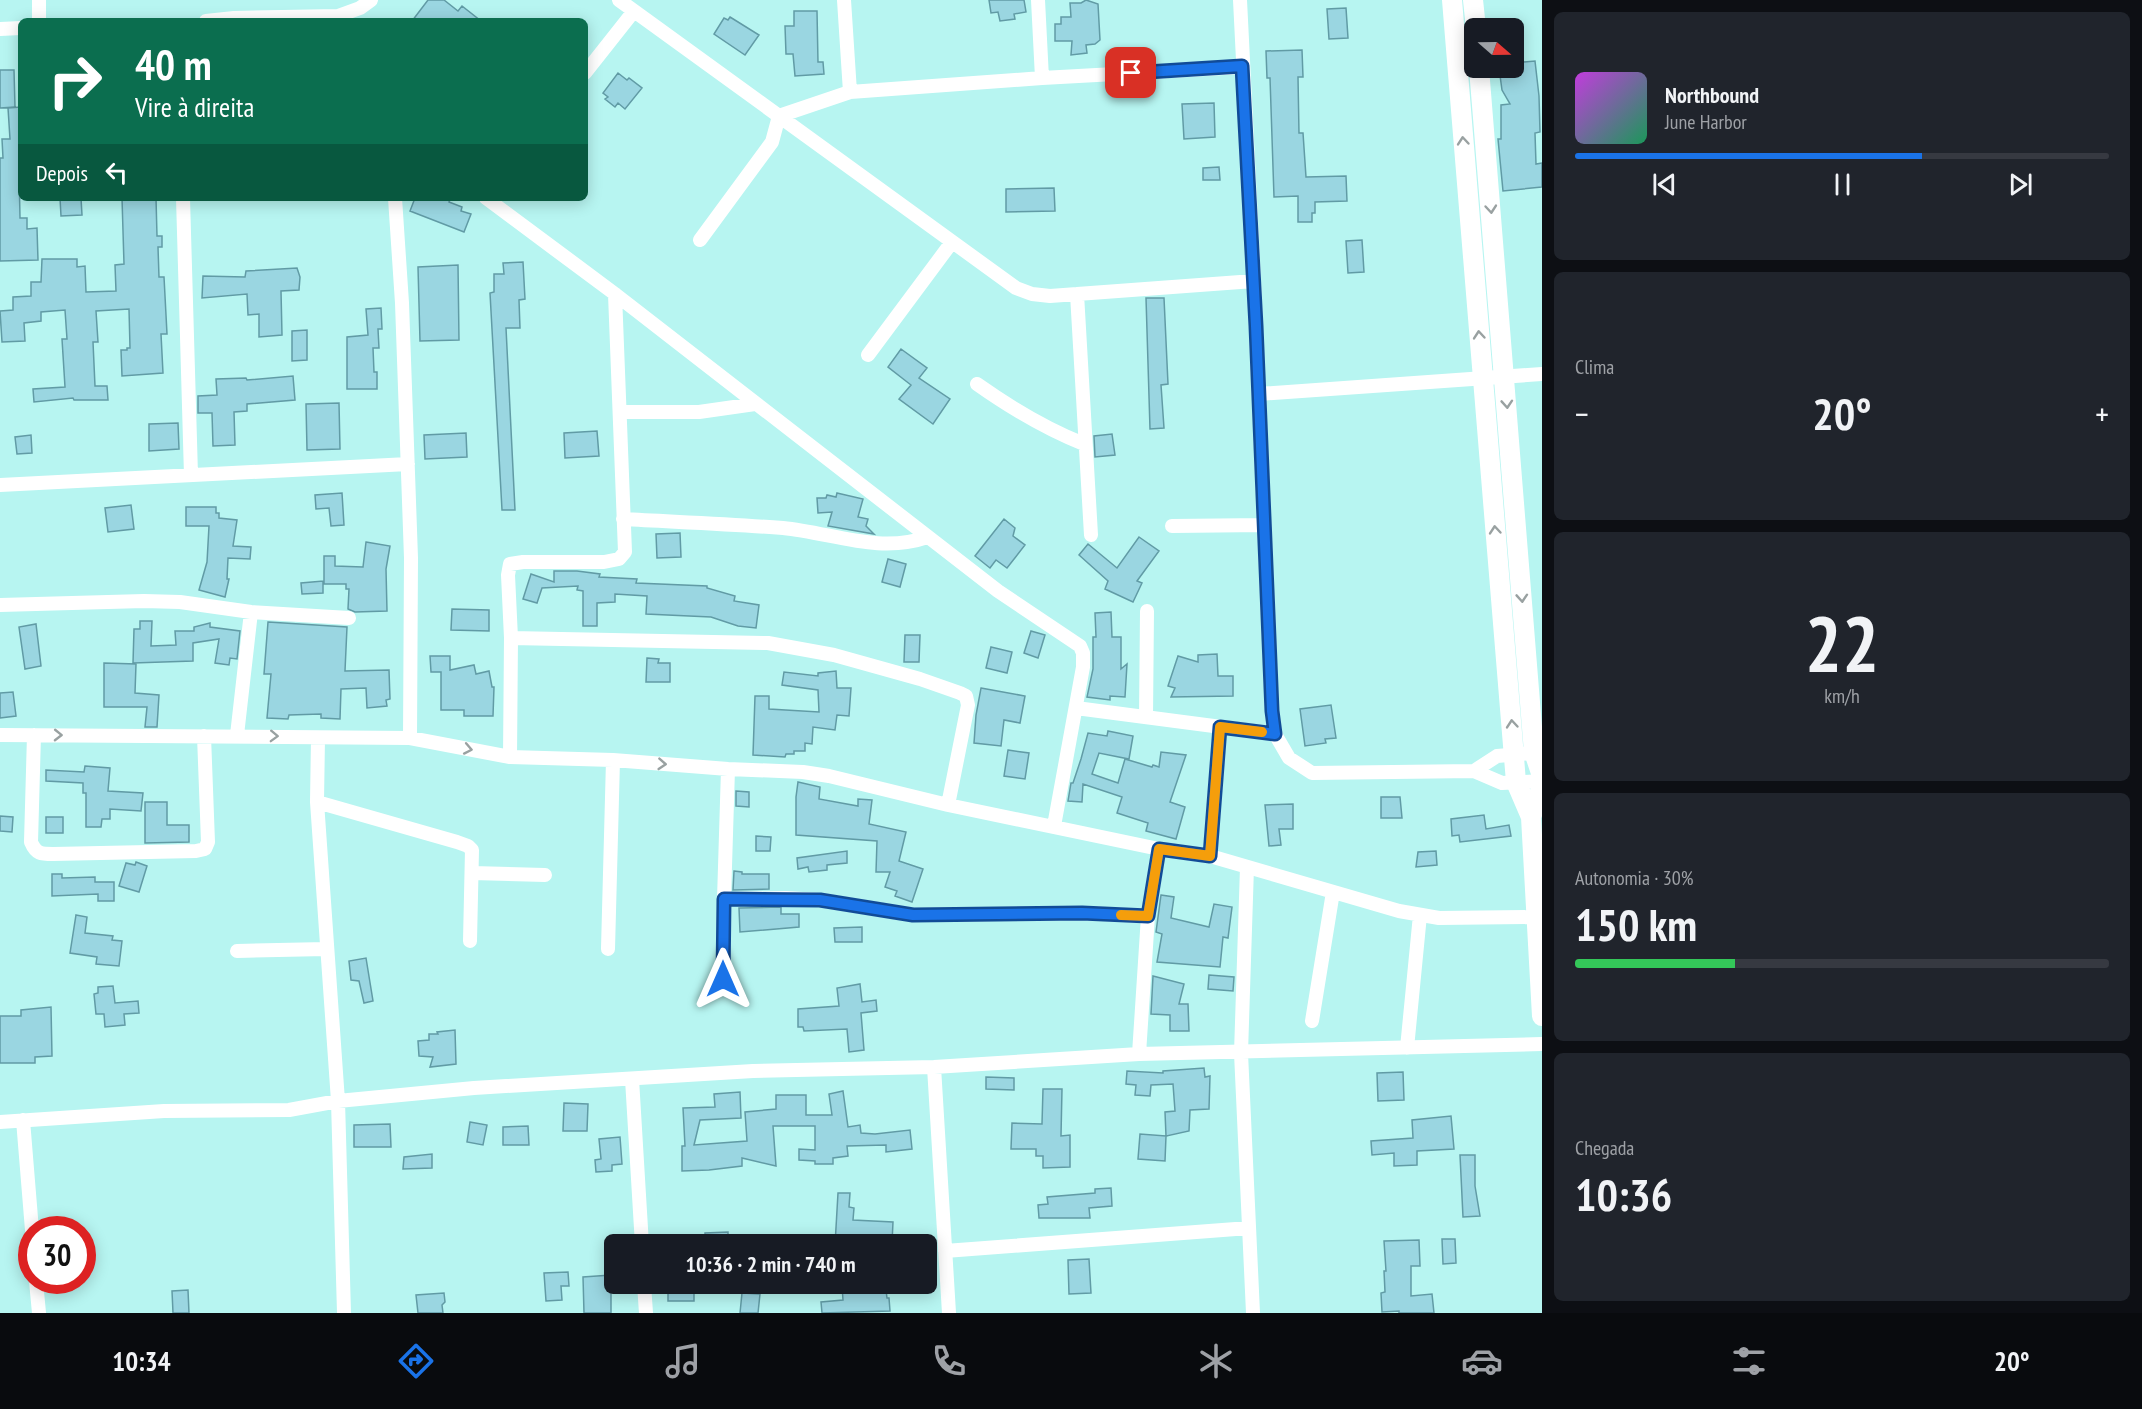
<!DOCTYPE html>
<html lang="pt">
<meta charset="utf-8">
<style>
body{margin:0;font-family:"PT Sans Narrow",sans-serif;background:#20242c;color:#f1f3f6;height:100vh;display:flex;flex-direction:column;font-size:22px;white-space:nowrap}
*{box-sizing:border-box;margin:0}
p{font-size:20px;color:#9ea1a6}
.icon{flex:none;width:33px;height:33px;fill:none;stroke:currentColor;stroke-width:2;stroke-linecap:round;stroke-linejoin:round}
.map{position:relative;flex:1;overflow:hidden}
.panel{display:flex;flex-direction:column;gap:12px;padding:12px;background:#0d0f14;width:600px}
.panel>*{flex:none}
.banner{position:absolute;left:18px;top:18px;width:570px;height:183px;border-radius:9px;box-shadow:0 3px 15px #0003;background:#0b6e4f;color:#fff;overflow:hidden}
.needle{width:39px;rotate:110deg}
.fabs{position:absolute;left:1464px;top:18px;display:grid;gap:12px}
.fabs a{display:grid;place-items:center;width:60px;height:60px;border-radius:9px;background:#171b24;box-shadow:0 3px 15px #0003;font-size:30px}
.speed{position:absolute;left:18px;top:1216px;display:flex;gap:12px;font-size:30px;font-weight:700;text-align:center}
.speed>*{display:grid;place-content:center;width:78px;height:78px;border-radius:50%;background:#171b24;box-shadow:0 3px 15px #0003;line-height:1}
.speed .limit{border:9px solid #d22;background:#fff;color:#111}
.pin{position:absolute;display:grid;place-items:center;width:51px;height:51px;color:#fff;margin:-26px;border-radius:12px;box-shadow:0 3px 9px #0006}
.me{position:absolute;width:66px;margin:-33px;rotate:0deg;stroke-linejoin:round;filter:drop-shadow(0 0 4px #0008)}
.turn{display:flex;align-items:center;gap:21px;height:126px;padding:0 18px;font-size:27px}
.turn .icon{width:78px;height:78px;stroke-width:2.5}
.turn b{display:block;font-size:42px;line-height:51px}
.then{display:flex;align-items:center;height:57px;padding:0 18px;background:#0003;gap:12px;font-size:22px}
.big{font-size:45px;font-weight:800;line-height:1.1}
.panel .card{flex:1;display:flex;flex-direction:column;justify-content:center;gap:9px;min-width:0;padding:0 21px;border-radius:9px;background:#20242c}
.panel .dial{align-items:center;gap:0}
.dial b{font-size:78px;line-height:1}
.song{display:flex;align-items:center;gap:18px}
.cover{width:72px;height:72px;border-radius:9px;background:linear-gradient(135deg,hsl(290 70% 55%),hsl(150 70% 35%))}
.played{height:6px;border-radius:3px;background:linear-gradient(90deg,#1a73e8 65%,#363941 65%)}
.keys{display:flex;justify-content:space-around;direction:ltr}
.heat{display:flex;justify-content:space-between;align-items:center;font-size:33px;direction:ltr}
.charge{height:9px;border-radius:4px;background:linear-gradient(90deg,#34c759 30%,#363941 0)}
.trip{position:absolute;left:604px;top:1234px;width:333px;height:60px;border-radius:9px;background:#171b24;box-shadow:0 3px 15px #0003;font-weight:800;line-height:60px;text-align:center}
.tabs{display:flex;height:96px;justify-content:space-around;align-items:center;background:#090b0e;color:#9ea1a6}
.tabs .icon{width:42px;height:42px}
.tabs .active{color:#1a73e8}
.tabs b{font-size:27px;color:#f1f3f6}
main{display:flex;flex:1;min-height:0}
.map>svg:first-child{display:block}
.building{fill:#9ad6e1;stroke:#619ba5;stroke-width:1.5}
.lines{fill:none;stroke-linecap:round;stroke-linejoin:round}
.street{stroke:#fff;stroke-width:14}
.secondary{stroke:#fff;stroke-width:20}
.oneway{stroke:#99a1a1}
.route-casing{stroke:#114b97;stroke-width:15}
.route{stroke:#1a73e8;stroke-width:10}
.slow{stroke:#f59e0b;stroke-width:10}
</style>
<main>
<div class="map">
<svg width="1542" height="1313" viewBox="0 0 1542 1313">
<rect width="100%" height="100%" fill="#b7f5f1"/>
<path class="building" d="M428,0H444L458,11L462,6L481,21H412Z
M989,0H1024L1026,12L1014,14L1015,19L1000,21L998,12L991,13Z
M1086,0L1098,4L1100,40L1095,44L1086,45L1087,53L1071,55L1072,41H1055V24H1061V17H1071L1070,3H1081Z
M1346,8L1348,38L1329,39L1327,9Z
M794,11H817L818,62H823L824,74L795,76L793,54H786L785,26H794Z
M730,17L759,35L745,55L714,34L724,18L728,20Z
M1302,50L1303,77H1298L1299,133H1303L1306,177L1346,176L1347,201L1315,202V213H1312V222H1298V196L1274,197L1270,78H1267L1266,51Z
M1535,61L1539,96L1540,132L1535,133L1536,164L1542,163V187L1503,191L1498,139H1501V105L1510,104L1502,90L1499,68H1514V63Z
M0,70H14L15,107L0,108Z
M618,73L627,80L629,78L642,88L625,109L618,103L615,107L605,99L608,97L603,93Z
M1214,103L1215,137L1184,139L1182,104Z
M21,107V170H19L20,218H27V229L37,228L38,260L0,261V158H3L2,139H10L8,108Z
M1219,167L1220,180H1203V168Z
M1054,188L1055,211L1006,212V189Z
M60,198H81L82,215L61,216Z
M122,198H156L157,236H162V247H158L159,277H164L167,334H161L163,373L122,376L121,350H127V348H130L129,309L96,311L98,342H93L95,386H107L108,400H74L73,398L34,402L33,389L65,387L62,339H67L65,310L41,312V321L24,323L25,341L2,342L0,311L13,310V297L31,296V282H41L42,259H77V267L85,266L86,292L116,291L115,265L124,264Z
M415,198H450L449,202L462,207L461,211L471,214L464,232L410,211Z
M1362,240L1364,272L1348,273L1346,241Z
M523,262L525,299L519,300L520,328H506L515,510H502L490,293L494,292V274H504L503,263Z
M458,265L459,340L420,341L418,267Z
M297,268L300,277L299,290L281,291L282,335L259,337V314L248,315L247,294L202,298L203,276L245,277L246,271Z
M1146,298H1164L1168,384L1161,385L1164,428L1150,429Z
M381,308L382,329H378L379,348H373L374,372H377V389H347V337L368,335L366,309Z
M307,330V360L292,361V331Z
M901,349L927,368L919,378L950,399L933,424L899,399L911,385L888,367Z
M293,376L295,400L247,404V411L234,412L235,445L213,446L212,413H198V396L217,395L216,379L246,378L247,380Z
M339,403L340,449L307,450L306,404Z
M178,423L179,449L149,451V424Z
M597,431L599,456L565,458L564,433Z
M466,433L467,457L425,459L424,435Z
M1112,434L1115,455L1095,457L1094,436Z
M31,435L32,453L17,454L15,437Z
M342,493L344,525L331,526L329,508L316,509L315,495Z
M837,493L863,499L858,517L868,519L866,526L874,534L828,526L832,512L818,513L817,498H826L827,495L836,497Z
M131,505L134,529L108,532L105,508Z
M186,507H216V513H219V518L237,520L233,546L251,547L250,559L228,558L227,579H229L225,597L199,590L207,562L209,526H186Z
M1004,519L1015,528L1013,536L1025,545L1007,568L996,560L990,568L975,556Z
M680,533L681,557L657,558L656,534Z
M1139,537L1159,551L1137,581L1142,583L1133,602L1105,589L1108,581L1079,555L1088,544L1117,568Z
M366,542L390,546L386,569L387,611L355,612L348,609L349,589H346V584H324V556H335V566L363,567Z
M888,559L906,564L900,587L882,582Z
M554,571H577L600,574L599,577L637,579L636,583L707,586V588L735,596L734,601L759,605L756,628L738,626L711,617L646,614L647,596L615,594V602L597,603V626H583V591L577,590L578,586L542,588L537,603L523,599L531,574L554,582Z
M323,581V593L302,594L301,583Z
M452,609L489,610V631L451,630Z
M1111,612L1112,637H1121V669L1127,664L1125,697L1110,696V700L1087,697L1093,669V637H1096L1095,613Z
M140,621H152L151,646L176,645L175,631H194V627L210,623V627L240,631L237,659L230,658L229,665L215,663L219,639L193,643V661L133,663L134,629H140Z
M268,622L347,627L345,671L389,670L390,699L386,700L387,706L367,708L366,688L341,689L340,719L321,718V714L289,715L288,719L267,718L271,674H264Z
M36,624L41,666L25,669L19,627Z
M1031,631L1045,635L1038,658L1024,653Z
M905,635H920L919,662H904Z
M991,647L1012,652L1007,673L986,668Z
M1217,654L1218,676H1233V696L1171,697L1175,688L1168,686L1178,656L1198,662V655Z
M430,656H450V670L474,665L476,674L489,671L492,687H494L493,716H464V710H441V672H431Z
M647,658L659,659L658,663H670V682H646Z
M104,663L136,664L135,693L159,695L157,727H145L147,707H104Z
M836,671L837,688H851L849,716L837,715L835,730L813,727L812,744L805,743V751H794V754H786L785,757L753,755L755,696H769V709L819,712L818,690L782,685L784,672L818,676V673Z
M981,688L1025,696L1020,723L1004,720L1001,746L974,743L976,715Z
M13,692L16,716L0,718V693Z
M1331,705L1336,738L1325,739L1326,743L1305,746L1300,709Z
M1108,731L1133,736L1129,759L1099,753L1092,774L1118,783L1125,759L1152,767L1153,765L1159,767L1161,752L1186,755L1170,802L1185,807L1176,839L1146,831L1148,823L1117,813L1122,797L1083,784L1082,802L1068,801L1071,783H1073L1081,759L1088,733L1107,736Z
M1008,750L1029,753L1025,779L1004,776Z
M85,766L110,768L108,791L143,793L141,811L110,809V819H102L101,827H86V793H83V783L46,781V770L84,772Z
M798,782L820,787L819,799L858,806V799L872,800L869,824L906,832L899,861L923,869L912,902L895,896L897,891L885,887L890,872H876L877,841L796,835V797Z
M736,791L749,792V807L736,806Z
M1381,797H1400L1402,818H1381Z
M145,802H167V825H189V842L145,843Z
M1293,804V829H1279L1281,845L1269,846L1265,805Z
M1484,815L1486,829L1509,825L1511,836L1460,842L1459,835L1452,836L1451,819Z
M0,816L13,817L12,832L0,831Z
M46,817H63V833H46Z
M756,836L771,837L770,851H756Z
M847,851V863L827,865V870L809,872L808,867L798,869L797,858Z
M1436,851L1437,865L1416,867L1418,852Z
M136,862L147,866L139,892L119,886L126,863L135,865Z
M734,871L742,872V874H769V889L733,890Z
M52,874H62V878L95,877V882H114V901H98V894L52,896Z
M1161,895L1174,897L1171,918L1209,927L1214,904L1232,907L1228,938L1223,937L1220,967L1157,962L1162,934L1156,932Z
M781,907V914H799V927L740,932L739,908Z
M76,915L87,917L85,933L113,936L112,940L122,941L119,966L96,964L97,957L70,953Z
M862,927V942H835L834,928Z
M366,958L373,1001L364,1003L359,981L351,980L349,961Z
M1209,975L1234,977L1233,991L1208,989Z
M1153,976L1184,984L1179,1004H1188L1189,1031H1170V1015L1151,1014Z
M860,984L862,1002L876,1000L877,1011L861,1013L864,1050L849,1052L847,1029L804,1031L803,1027H798V1009L839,1006L837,988Z
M113,986L115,1003L138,1001L139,1013L124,1014L125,1025L105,1027L104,1014H96L94,994L98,993V987Z
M51,1007L52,1056L35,1057V1063H0V1016H21V1010Z
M455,1030L456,1064L430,1067L433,1057L419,1056L418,1041L429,1040V1034H438L437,1032Z
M1204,1068L1205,1077L1210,1076L1209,1109L1190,1110L1189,1131L1166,1136L1165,1161L1138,1159L1140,1134L1166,1136L1165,1112L1175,1111L1173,1084L1151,1085L1150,1096L1135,1095L1136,1085L1126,1084L1127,1071L1163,1073V1071Z
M1403,1072L1404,1100L1378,1101L1377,1073Z
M986,1077L1014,1078V1090L986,1089Z
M1043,1089H1062L1061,1136L1070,1135V1167L1043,1168V1156H1036V1149H1011L1012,1123L1042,1124Z
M843,1091L848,1127L860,1125L861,1133L875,1134L910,1130L912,1149L886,1152V1145L847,1146L848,1156L833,1158V1164H815V1161L799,1160V1149L815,1150V1126H773L776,1166L742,1158V1166L709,1170L682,1171V1146H685L683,1108L715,1107L714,1094L740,1092L741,1118L700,1120L694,1145L747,1141L745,1112L776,1109V1095H806V1115H832L829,1094Z
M564,1103L588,1104L587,1131H563Z
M1451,1116L1454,1149L1417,1151V1165L1394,1166V1153L1372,1155L1371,1141L1413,1138L1412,1120Z
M470,1122L487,1125L483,1145L467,1142Z
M390,1124L391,1147H354V1125Z
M528,1126L529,1145H503V1127Z
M620,1137L622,1164L612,1165V1171L596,1172L595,1160L601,1159L599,1139Z
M432,1154V1168L403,1169L404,1157Z
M1460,1155H1475V1186L1480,1216L1463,1217Z
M1111,1188L1112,1206L1089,1208L1090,1218H1039L1038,1205L1048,1204L1047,1197L1095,1193V1189Z
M838,1193H850L849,1207L854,1208L853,1220L893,1222L892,1243H877V1237L851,1236L850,1245H835Z
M728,1232V1245H705V1233Z
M1442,1239H1455L1456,1263L1443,1264Z
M1419,1240L1420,1266H1411V1296L1432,1294L1434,1313H1399V1311L1382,1312L1381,1293L1385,1292L1384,1271H1386L1384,1241Z
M1089,1259L1091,1293L1069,1294L1068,1260Z
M568,1272L569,1286H561L562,1300L546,1301L544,1273Z
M611,1275V1313H584L583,1277Z
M668,1284H694V1301H668Z
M845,1284H884V1290H886L887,1298H889L890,1311L822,1313L821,1302L843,1300L842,1286Z
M188,1290L189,1313H173L172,1291Z
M444,1293L445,1302L442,1305L443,1313H418L416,1295Z
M742,1293L760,1294L758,1313H740Z"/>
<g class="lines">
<path class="street" d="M39,0V21
M619,0L1016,288L1032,294L1050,296L1254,281
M844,0L850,92
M1038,0L1042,78
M1240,0L1254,281L1272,711L1275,734L1289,758L1312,773L1474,771L1502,783L1542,781
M206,21L234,18L338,16L360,8L371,0
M0,29L21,28
M585,73L634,11
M183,198L191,475
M395,198L402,303L411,558L410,738
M486,198L615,294L998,591L1080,646L1083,653V667L1054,826
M700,240L772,142L779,116L850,92L1042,78L1242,67
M1077,294L1091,535
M868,355L952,242
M977,384C1011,408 1046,429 1084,444
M1259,394L1542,374
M620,412H699L755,404
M0,485L408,464
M623,519C677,522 730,524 783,528C833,533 879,554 928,537
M1172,526L1264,525
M0,605L144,601L180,602L251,612L349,618
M511,638L768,643L834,655L920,679L960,693L966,696L968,705L948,805
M1076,708L1275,734
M1146,717L1147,611
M0,735L410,738L510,757L613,760L728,769L803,772L829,776L948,805L1159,849L1210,856L1399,911L1439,918L1537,917
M34,735L31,842C36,854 41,854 53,854L196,851L205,849L208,842L204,736
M237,735L251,612
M318,738L317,802L338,1101L344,1313
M510,757L511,638L508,575L510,564L523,562H604L619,559L625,552L615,294
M1474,771L1497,756L1542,752
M317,802L457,842L468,846L472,850L470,941
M1210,856L1220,727
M1247,867L1241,1053L1253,1313
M472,873L545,875
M724,899L786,898L820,900L913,915L1082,913L1148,916
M608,949L613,760
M237,951L326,949
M723,979L724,899L728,769
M1312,1021L1333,892
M1407,1048L1420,915
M1139,1054L1148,916L1159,849
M934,1067L949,1313
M632,1079L642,1245
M23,1120L32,1230
M0,1122L164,1111L289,1110L338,1101L474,1088L753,1071L934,1067L1139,1054L1542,1044
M945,1251L1249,1228
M36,1281L39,1313
M644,1284L646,1313"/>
<path class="secondary" d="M1452,0L1516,782L1531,817L1542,1016
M1473,0L1476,28
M1479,68L1534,752L1542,776
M1531,817L1542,786"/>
</g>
<defs><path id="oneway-chevron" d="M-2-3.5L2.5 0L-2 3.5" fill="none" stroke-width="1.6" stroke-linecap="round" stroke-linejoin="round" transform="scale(1.5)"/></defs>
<g class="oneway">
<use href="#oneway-chevron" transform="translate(1463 141) rotate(-95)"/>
<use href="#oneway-chevron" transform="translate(1491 209) rotate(85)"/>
<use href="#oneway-chevron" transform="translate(1479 335) rotate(-95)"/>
<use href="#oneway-chevron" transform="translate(1507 404) rotate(86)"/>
<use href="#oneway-chevron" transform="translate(1495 530) rotate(-95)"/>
<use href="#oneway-chevron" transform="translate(1522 598) rotate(86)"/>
<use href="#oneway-chevron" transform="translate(1512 724) rotate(-95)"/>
<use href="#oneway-chevron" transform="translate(58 735) rotate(1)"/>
<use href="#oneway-chevron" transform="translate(274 736) rotate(2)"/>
<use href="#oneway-chevron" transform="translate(468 749) rotate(11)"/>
<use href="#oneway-chevron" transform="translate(662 764) rotate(4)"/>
</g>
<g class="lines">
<defs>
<path id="route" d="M723,979L724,899L820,900L913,915L1082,913L1148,916L1159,849L1210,856L1220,727L1275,734L1272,711L1256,326L1242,66L1131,73"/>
</defs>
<use href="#route" class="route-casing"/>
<use href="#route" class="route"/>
<path class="slow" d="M1121,915L1148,916L1159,849L1210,856L1220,727L1262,732"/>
</g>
</svg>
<div class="fabs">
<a><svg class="needle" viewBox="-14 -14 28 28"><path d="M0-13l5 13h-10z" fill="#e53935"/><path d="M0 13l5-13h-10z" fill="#9ea1a6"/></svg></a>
</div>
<div class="speed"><div class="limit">30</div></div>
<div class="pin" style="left:1131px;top:73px;background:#d93025"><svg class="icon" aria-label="arrive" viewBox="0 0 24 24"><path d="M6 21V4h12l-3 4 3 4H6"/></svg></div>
<svg class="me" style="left:723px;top:979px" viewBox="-20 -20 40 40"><path d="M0-17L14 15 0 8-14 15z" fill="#1a73e8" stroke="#fff" stroke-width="4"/></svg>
<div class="trip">10:36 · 2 min · 740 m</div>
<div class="banner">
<div class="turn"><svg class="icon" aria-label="right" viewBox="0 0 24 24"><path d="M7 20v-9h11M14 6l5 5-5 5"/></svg><div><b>40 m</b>Vire à direita</div></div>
<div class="then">Depois<svg class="icon" aria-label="left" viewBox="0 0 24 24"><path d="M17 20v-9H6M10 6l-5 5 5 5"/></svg></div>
</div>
</div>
<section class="panel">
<div class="card">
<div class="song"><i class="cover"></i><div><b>Northbound</b><p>June Harbor</p></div></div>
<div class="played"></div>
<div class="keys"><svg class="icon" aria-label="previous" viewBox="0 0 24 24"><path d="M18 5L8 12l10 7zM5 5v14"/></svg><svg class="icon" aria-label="pause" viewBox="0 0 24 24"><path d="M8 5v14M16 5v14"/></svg><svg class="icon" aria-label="next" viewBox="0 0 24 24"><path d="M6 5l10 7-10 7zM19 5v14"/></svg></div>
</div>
<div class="card"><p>Clima</p>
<div class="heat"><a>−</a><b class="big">20°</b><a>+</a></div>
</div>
<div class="card dial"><b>22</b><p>km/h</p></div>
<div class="card"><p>Autonomia · 30%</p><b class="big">150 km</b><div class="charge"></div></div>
<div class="card"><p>Chegada</p><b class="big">10:36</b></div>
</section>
</main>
<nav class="tabs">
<b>10:34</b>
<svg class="icon active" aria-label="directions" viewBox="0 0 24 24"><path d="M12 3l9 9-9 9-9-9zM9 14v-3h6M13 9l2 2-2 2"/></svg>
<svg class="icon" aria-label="music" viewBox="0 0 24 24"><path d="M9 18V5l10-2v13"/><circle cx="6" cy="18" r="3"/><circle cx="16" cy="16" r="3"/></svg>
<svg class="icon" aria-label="phone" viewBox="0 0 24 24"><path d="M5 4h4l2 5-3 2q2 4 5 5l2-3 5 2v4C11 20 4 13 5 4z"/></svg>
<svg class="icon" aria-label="climate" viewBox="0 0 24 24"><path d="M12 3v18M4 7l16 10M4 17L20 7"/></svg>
<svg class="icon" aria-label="car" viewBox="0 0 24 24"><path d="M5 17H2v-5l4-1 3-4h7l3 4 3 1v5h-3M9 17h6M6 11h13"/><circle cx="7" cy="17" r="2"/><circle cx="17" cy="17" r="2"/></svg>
<svg class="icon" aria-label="filters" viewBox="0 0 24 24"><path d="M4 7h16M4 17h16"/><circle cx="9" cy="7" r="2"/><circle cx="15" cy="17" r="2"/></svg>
<b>20°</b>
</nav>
